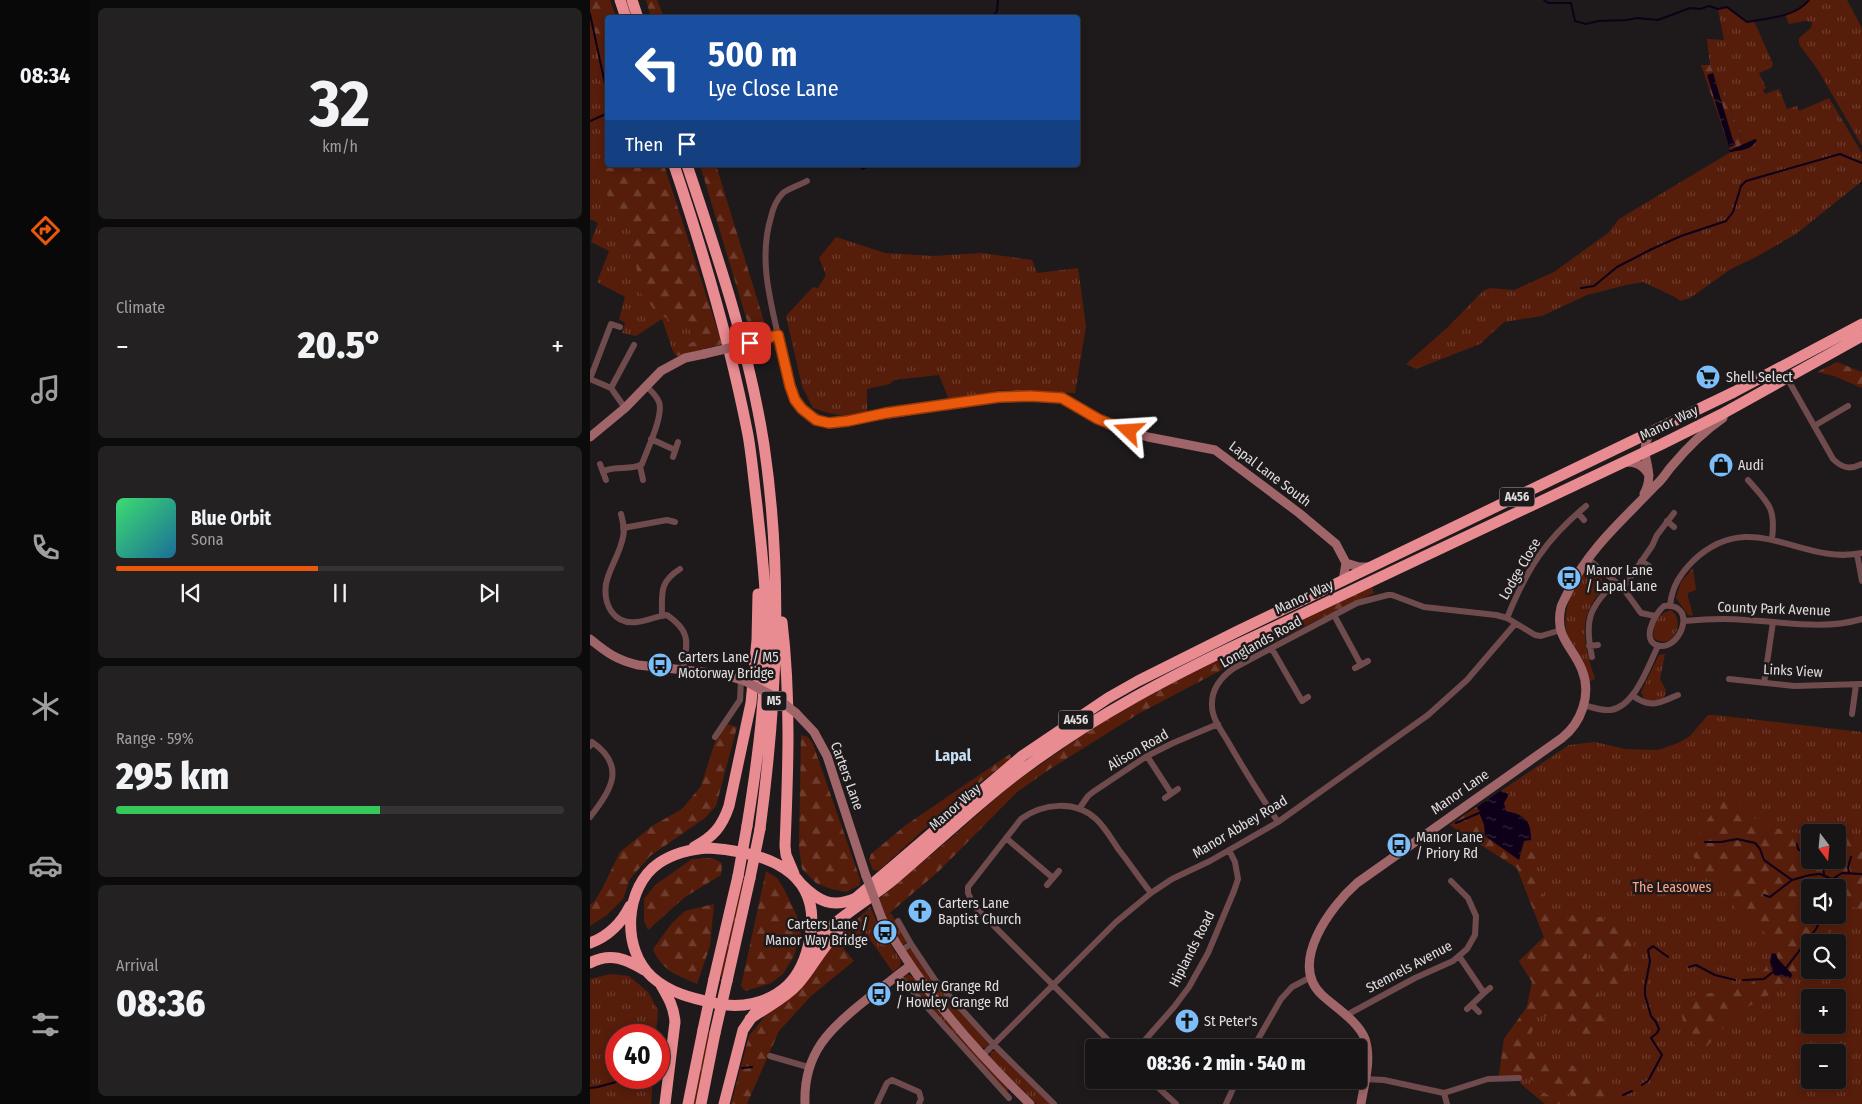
<!DOCTYPE html>
<meta charset="utf-8">
<style>
body{margin:0;font-family:"Fira Sans Condensed",sans-serif;background:#232122;color:#f1f3f6;height:100vh;display:flex;flex-direction:column;font-size:19px;white-space:nowrap}
*{box-sizing:border-box;margin:0}
p{font-size:16px;color:#9e9ea0}
.icon{flex:none;width:28px;height:28px;fill:none;stroke:currentColor;stroke-width:2;stroke-linecap:round;stroke-linejoin:round}
.map{position:relative;flex:1;overflow:hidden}
.panel{display:flex;flex-direction:column;gap:8px;padding:8px;background:#0c0b0b;width:500px}
.panel>*{flex:none}
.top-card{position:absolute;left:15px;top:15px;width:475px;height:152px;border-radius:5px;box-shadow:0 2px 8px #0003,0 0 0 1px #353334;background:#1a4fa0;color:#fff;overflow:hidden}
.needle{width:32px;rotate:164deg}
.buttons{position:absolute;left:1211px;top:824px;display:grid;gap:10px}
.buttons a{display:grid;place-items:center;width:45px;height:45px;border-radius:5px;background:#161414;box-shadow:0 2px 8px #0003,0 0 0 1px #353334;font-size:25px}
.speed{position:absolute;left:15px;top:1024px;display:flex;gap:10px;font-size:25px;font-weight:700;text-align:center}
.speed>*{display:grid;place-content:center;width:65px;height:65px;border-radius:50%;background:#161414;box-shadow:0 2px 8px #0003,0 0 0 1px #353334;line-height:1}
.speed .limit{border:8px solid #d22;background:#fff;color:#111}
.pin{position:absolute;display:grid;place-items:center;width:42px;height:42px;color:#fff;margin:-21px;border-radius:10px;box-shadow:0 2px 8px #0006}
.me{position:absolute;width:55px;margin:-28px;rotate:290deg;stroke-linejoin:round;filter:drop-shadow(0 0 4px #0008)}
.turn{display:flex;align-items:center;gap:18px;height:105px;padding:0 20px;font-size:22px}
.turn .icon{width:65px;height:65px;stroke-width:2.5}
.turn b{display:block;font-size:35px;line-height:42px}
.then{display:flex;align-items:center;height:48px;padding:0 20px;background:#0003;gap:10px;font-size:19px}
.big{font-size:38px;font-weight:800;line-height:1.1}
.panel .tile{flex:1;display:flex;flex-direction:column;justify-content:center;gap:8px;min-width:0;padding:0 18px;border-radius:8px;background:#232122}
.panel .dial{align-items:center;gap:0}
.dial b{font-size:65px;line-height:1}
.song{display:flex;align-items:center;gap:15px}
.cover{width:60px;height:60px;border-radius:8px;background:linear-gradient(135deg,hsl(140 70% 55%),hsl(200 70% 35%))}
.played{height:5px;border-radius:2px;background:linear-gradient(90deg,#ea580c 45%,#353334 45%)}
.keys{display:flex;justify-content:space-around;direction:ltr}
.heat{display:flex;justify-content:space-between;align-items:center;font-size:28px;direction:ltr}
.charge{height:8px;border-radius:4px;background:linear-gradient(90deg,#34c759 59%,#353334 0)}
.trip{position:absolute;left:495px;top:1039px;width:282px;height:50px;border-radius:5px;background:#161414;box-shadow:0 2px 8px #0003,0 0 0 1px #353334;font-weight:800;line-height:50px;text-align:center}
main{display:flex;flex:1;min-height:0}
.tab-bar{display:flex;flex-direction:column;width:90px;justify-content:space-around;align-items:center;background:#090808;color:#9e9ea0}
.tab-bar .icon{width:35px;height:35px}
.tab-bar .current{color:#ea580c}
.tab-bar b{font-size:22px;color:#f1f3f6}
.map>svg:first-child{display:block}
.grass{fill:url(#grass-tufts);fill-rule:evenodd}
.forest{fill:url(#forest-firs);fill-rule:evenodd}
.water{fill:url(#water-ripples)}
.lines{fill:none;stroke-linecap:round;stroke-linejoin:round}
.stream{stroke:#0e0019;stroke-width:2}
.street{stroke:#704b4d;stroke-width:6}
.secondary{stroke:#a06569;stroke-width:9}
.highway{stroke:#e88c92;stroke-width:11}
.secondary-bridge{stroke:#a06569;stroke-width:9}
.highway-bridge{stroke:#e88c92;stroke-width:11}
.route-casing{stroke:#983908;stroke-width:12}
.route{stroke:#ea580c;stroke-width:9}
.labels{text-anchor:middle;dominant-baseline:central;stroke-width:5;stroke-linejoin:round;paint-order:stroke}
.shield{fill:#1e1a1b;stroke:#a6a3a4;stroke-width:1}
.shield-label{font-size:12px;font-weight:bold;fill:#e1dedf}
.poi-label{font-size:14px;fill:#e1dedf;stroke:#1e1a1b;text-anchor:start}
.street-label{font-size:14px;fill:#e1dedf;stroke:#1e1a1b}
.park-label{font-size:14px;fill:#fea489;stroke:#1e1a1b}
.quarter-label{font-size:16px;font-weight:bold;fill:#c7dff5;stroke:#1e1a1b}
</style>
<main>
<nav class="tab-bar">
<b>08:34</b>
<svg class="icon current" aria-label="directions" viewBox="0 0 24 24"><path d="M12 3l9 9-9 9-9-9zM9 14v-3h6M13 9l2 2-2 2"/></svg>
<svg class="icon" aria-label="music" viewBox="0 0 24 24"><path d="M9 18V5l10-2v13"/><circle cx="6" cy="18" r="3"/><circle cx="16" cy="16" r="3"/></svg>
<svg class="icon" aria-label="phone" viewBox="0 0 24 24"><path d="M5 4h4l2 5-3 2q2 4 5 5l2-3 5 2v4C11 20 4 13 5 4z"/></svg>
<svg class="icon" aria-label="climate" viewBox="0 0 24 24"><path d="M12 3v18M4 7l16 10M4 17L20 7"/></svg>
<svg class="icon" aria-label="car" viewBox="0 0 24 24"><path d="M5 17H2v-5l4-1 3-4h7l3 4 3 1v5h-3M9 17h6M6 11h13"/><circle cx="7" cy="17" r="2"/><circle cx="17" cy="17" r="2"/></svg>
<svg class="icon" aria-label="filters" viewBox="0 0 24 24"><path d="M4 7h16M4 17h16"/><circle cx="9" cy="7" r="2"/><circle cx="15" cy="17" r="2"/></svg>
</nav>
<section class="panel">
<div class="tile dial"><b>32</b><p>km/h</p></div>
<div class="tile"><p>Climate</p>
<div class="heat"><a>−</a><b class="big">20.5°</b><a>+</a></div>
</div>
<div class="tile">
<div class="song"><i class="cover"></i><div><b>Blue Orbit</b><p>Sona</p></div></div>
<div class="played"></div>
<div class="keys"><svg class="icon" aria-label="previous" viewBox="0 0 24 24"><path d="M18 5L8 12l10 7zM5 5v14"/></svg><svg class="icon" aria-label="pause" viewBox="0 0 24 24"><path d="M8 5v14M16 5v14"/></svg><svg class="icon" aria-label="next" viewBox="0 0 24 24"><path d="M6 5l10 7-10 7zM19 5v14"/></svg></div>
</div>
<div class="tile"><p>Range · 59%</p><b class="big">295 km</b><div class="charge"></div></div>
<div class="tile"><p>Arrival</p><b class="big">08:36</b></div>
</section>
<div class="map">
<svg width="1272" height="1104" viewBox="0 0 1272 1104">
<defs>
<pattern id="grass-tufts" width="24" height="20" patternUnits="userSpaceOnUse" patternTransform="scale(1.25)"><rect width="24" height="20" fill="#561d0b"/><path d="M3 7l-1-3M5 7V3M7 7l1-3M15 17l-1-3M17 17v-4M19 17l1-3" fill="none" stroke="#6e3d2e"/></pattern>
<pattern id="forest-firs" width="22" height="20" patternUnits="userSpaceOnUse" patternTransform="scale(1.25)"><rect width="22" height="20" fill="#561d0b"/><path d="M5 1l3.5 6h-7zM16 11l3.5 6h-7z" fill="#6e3d2e"/></pattern>
<pattern id="water-ripples" width="26" height="14" patternUnits="userSpaceOnUse" patternTransform="scale(1.25)"><rect width="26" height="14" fill="#0e0019"/><path d="M2 4q2-2 4 0t4 0M15 11q2-2 4 0t4 0" fill="none" stroke="#31253a"/></pattern>
</defs>
<rect width="100%" height="100%" fill="#1e1a1b"/>
<path class="grass" d="M0,0L17,30L18,165L112,346L84,354L72,319L46,336L32,333L35,323L29,319L35,297L7,282L19,251L1,242L8,223L0,219Z
M1219,0H1257L1272,28V146L1228,70L1209,44V38L1221,28L1222,22L1215,21L1199,24L1195,14L1214,6Z
M1137,7C1142,10 1151,16 1154,21H1164L1183,64L1181,68L1169,73L1176,88L1173,90L1175,94L1189,89L1197,109L1207,106L1209,111L1239,98L1272,153V181L1206,234L1166,257L1141,269L1100,298L1090,301L1085,297L1053,282L1036,285L997,295L952,316L914,322L890,344L826,369L816,364L858,327L893,291L900,288L924,290L964,272L1018,233L1029,219L1141,152L1156,149L1149,130L1120,65L1117,39L1134,40L1128,9Z
M246,237L295,253L343,256L392,253L442,260L447,273L488,268L496,326L485,393L411,390L359,400L349,375L303,380L300,384L277,389V412C255,418 244,415 223,408L212,386L196,316L223,287L228,288L236,275L229,258Z
M998,568L1012,579L1014,586C1010,592 1004,599 1001,606C988,628 998,657 1005,679L1000,681C995,666 985,654 979,640C969,615 982,587 998,568Z
M1103,568L1106,590L1097,593L1103,616L1098,615L1086,598L1091,582Z
M1081,610C1097,622 1082,652 1064,638C1061,625 1069,613 1081,610Z
M1075,654L1070,679L1076,690L1074,698L1062,702L1055,700L1051,692L1069,655Z
M1118,715H1125L1272,732V1104H955L930,1083L929,1078L909,1076L914,1039L937,1007L942,982L929,961L954,937L927,868L860,825L979,745L1005,742L1035,749L1068,750L1088,743L1100,736ZM1220,832H1248V860H1220ZM1220,888H1248V915H1220ZM1220,942H1248V970H1220ZM1220,998H1248V1025H1220ZM1220,1052H1248V1080H1220Z
M153,877L156,878L133,978L130,977Z
M301,913L317,942L312,945L310,943L296,916Z
M287,922L296,939L310,959L311,963L309,967L303,972L274,931Z
M317,949L322,950L399,1045L395,1048L390,1047L336,981L316,952Z
M20,974L39,976L58,992L68,1010L66,1035H26V1078H63L61,1104H0V979Z
M316,974L324,977L419,1088L416,1092L314,979Z
M118,1032L120,1033L106,1104H103Z
M403,1051H406L460,1104H447L400,1058L401,1052Z"/>
<path class="forest" d="M0,0H20L26,17L18,18L17,124C11,102 10,80 7,58C4,37 0,20 0,0Z
M56,0H67L74,17H61Z
M1111,65H1120L1149,130L1156,149L1141,152Z
M17,164L18,165H74L132,344L88,356L84,354L89,349L105,341L95,320L83,323L66,311L51,294L40,231L13,188L7,174L12,165Z
M110,165H126L177,331L161,334Z
M1247,362L1272,372V388L1244,376L1227,372Z
M782,587L784,593L723,622L548,714L460,769L427,792L348,872L296,916L289,899L361,838L421,785L497,732L549,700L634,657Z
M137,724L147,727L126,806L115,818L60,856L40,879L33,899L17,915L0,926V905L4,902L12,889L30,852L62,826L92,809L111,786L125,742Z
M211,735L218,737L223,744L270,879V885L256,892L241,889L226,883L212,869L209,848Z
M420,754L421,759L363,803L288,871L283,870L279,860L281,854L316,825Z
M1137,793L1160,815L1175,826L1220,836V860H1248V838L1272,836V910L1261,906L1244,922L1232,942H1220V963L1189,989L1154,1009L1143,1017L1111,1053L1095,1032L1091,1010L1102,996L1158,987L1175,969L1186,940L1154,919L1138,899L1143,872H1114L1101,853L1113,826ZM1220,888H1248V915H1220Z
M887,807L894,825L895,836L910,845L932,853V846L934,841L941,840L946,854V876L965,927L982,915L1009,917L1047,932L1030,997L1021,1002L1001,938L992,943L1015,1019L1003,1038L979,1031L963,1016L947,1017L939,1040L960,1058L993,1069L1024,1088L1029,1097L1022,1101L993,1099L964,1090L929,1074L909,1076L914,1039L937,1007L942,982L929,961L954,937L927,868L860,825Z
M122,858L132,863L131,875L95,897L58,930L54,921V899L65,885L102,859Z
M176,871L187,878L194,889L207,916L211,933L204,956L193,974L181,983L155,991L151,986Z
M124,904L120,946L107,984C87,975 72,971 63,949L82,923L95,911Z
M280,907L287,922L253,948L264,961L221,996L189,1031L157,1104H141L159,1036L176,1015L195,1001L244,941Z
M930,1083L979,1104H955Z"/>
<path class="water" d="M1123,73L1143,140L1146,145L1139,147L1117,75Z
M1165,139L1167,140C1162,150 1151,150 1141,152L1138,151Z
M910,791L919,794L914,803L916,811C935,815 941,820 941,840L934,841L929,860L895,836L894,825L887,807Z
M1182,953L1186,954L1188,959L1202,974L1201,978L1184,975L1180,962Z"/>
<g class="lines">
<path class="stream" d="M954,0L958,3H981L985,21L996,24L1008,21L1037,20L1047,18L1068,20L1100,8L1110,9L1119,6L1128,9L1137,7L1157,22C1178,18 1206,17 1219,0
M0,14L18,98
M402,18L407,11L408,0
M0,121L18,113
M272,169L280,165
M991,288L1004,286L1027,267L1062,249L1091,236L1136,221L1143,212L1151,186L1156,181L1250,154L1272,163
M866,823L889,813
M1115,842H1131L1147,839L1165,843L1170,849L1174,860L1202,880L1220,875L1230,874L1242,879L1252,873L1272,874
M1207,844L1208,849L1220,858
M1224,860L1233,864L1234,875
M1259,872L1258,867L1261,857
M1243,888L1247,876
M1174,895L1180,897L1202,880
M1099,967L1106,965L1125,975L1145,980
M1196,968L1226,929L1233,915
M1153,980L1174,979L1183,972
M152,1068L162,1067
M1052,1085L1058,1081L1072,1055L1061,1038L1067,1033L1069,1029L1066,1022L1061,1016L1055,995V987L1060,961L1058,950L1063,946L1078,957
M0,1088L8,1087L40,1078
M1033,1095L1042,1091"/>
<path class="street" d="M188,335C179,296 169,256 181,217C183,208 186,200 193,193C199,188 210,185 217,181
M1197,378L1243,459C1252,468 1260,470 1272,464
M0,379L21,324L30,327
M0,379L21,388L35,408
M21,388L44,345
M1224,426L1258,406
M61,439L85,450
M83,457L88,442
M10,464L16,480
M50,466L53,480
M14,471C26,465 41,471 52,464C57,450 74,415 69,402C66,395 61,391 56,386
M1158,480C1178,503 1186,507 1182,539
M988,513L994,520
M31,514C33,522 35,530 33,537C30,554 19,568 16,584C13,605 24,625 47,622C57,621 67,616 77,615C102,632 97,643 93,670
M1077,521L1084,527
M33,528L77,520L85,522
M1267,554L1272,581
M997,558L1033,588L1051,613L1065,616
M1051,561L1059,566
M1033,588L1062,546L1067,535L1084,513
M1074,606C1108,603 1091,648 1071,646C1049,644 1064,614 1074,606Z
M1080,606C1082,586 1090,574 1104,560C1163,506 1210,566 1272,553
M744,615L771,665
M72,616C72,593 69,582 90,569
M917,618C937,569 955,540 996,506
M1094,621C1115,619 1135,618 1156,620C1194,622 1235,630 1272,619
M999,646L1008,645
M682,649L712,701L718,697
M1002,657C994,620 999,608 1025,582
M765,668L778,661
M1139,679L1204,686L1272,684
M1174,683L1183,622
M1043,696C1062,709 1068,703 1088,695
M993,705C1002,707 1012,711 1020,710C1045,707 1058,666 1068,646
M1262,714L1266,685
M125,737L150,700L151,680
M0,746L2,742C37,766 21,791 0,817
M557,756L581,793
M575,798L588,789
M489,809L498,796L503,792L557,756L583,743L628,724
M688,822C670,795 653,768 637,740C631,730 622,718 622,706C621,689 631,677 644,668L767,603L798,595H802L834,607L906,615L917,618L945,635L951,636L971,630
M416,838L463,878
M457,885L469,871
M308,921L321,944L310,951
M321,944L345,980L404,1045L464,1104
M869,956L894,993L877,1009
M308,975L419,1098
M894,993L900,988
M882,1005L889,1012
M755,1016L825,978L863,961L877,949L885,935L886,916L878,898L861,881
M526,1048L384,906L378,893V887L431,819C453,803 485,800 506,819C515,827 522,840 529,850C540,864 550,879 561,893
M548,1048L584,1007L599,987L618,953L644,891L648,879L645,862L639,850
M663,1048L691,999L702,987L721,977
M393,1055L526,922L561,893L582,879L620,861L688,822L838,715L877,680L925,624
M180,1056L218,1067
M775,1079L794,1080L854,1093L898,1079L929,1078
M560,1080L586,1104
M854,1093L857,1104
M287,1104L297,1083L302,1080L329,1092L331,1099L329,1104
M636,1104L647,1080"/>
<path class="secondary" d="M160,343L188,335C197,372 196,412 239,423L409,397L427,395L472,398L495,412L521,426L558,437L625,450L709,513L746,544L756,563L753,581
M0,437L35,408L71,371L95,358L114,354
M1035,462C1047,462 1053,465 1059,475
M1054,494C1068,468 1045,456 1061,432
M756,563L769,567H780
M0,639C17,653 27,660 48,665L131,674L155,681
M206,713L224,732L237,756L276,876
M292,919C330,988 384,1050 440,1104
M215,1104C213,1053 240,1028 277,999C292,988 306,976 320,966
M771,1104C774,1084 782,1060 775,1039C768,1021 746,1008 732,995C698,963 741,906 767,883L972,738C991,723 1002,695 992,670C983,646 964,638 971,607C973,601 977,595 979,590C999,548 1035,518 1066,485C1072,480 1076,473 1081,467C1096,449 1114,431 1133,418"/>
<path class="highway" d="M30,0L36,18
M42,0L48,18
M84,165C114,254 140,343 158,435C162,458 164,483 167,506C171,544 176,582 176,619C177,689 168,758 157,826
M97,165C128,257 159,349 174,445C193,573 187,701 170,829
M192,622C201,697 198,772 195,846L196,855L204,874
M104,847C123,837 132,827 139,806L161,703L167,640L168,594
M119,848C173,852 233,869 220,938C217,954 210,973 198,985C178,1004 150,1009 124,1003C101,998 80,993 62,977C31,949 34,887 69,863C84,853 101,849 119,848Z
M211,884C228,901 242,909 266,898L432,756L518,698L548,681L648,631L1144,392L1272,324
M0,943C19,936 31,924 40,906
M215,957C235,923 274,904 303,880C350,840 393,798 443,762C509,714 579,677 653,642L1072,444L1132,414L1272,336
M0,963C20,952 37,959 54,970
M124,979L148,876
M137,981L160,878
M71,985C78,997 84,1007 85,1022L75,1104
M160,1019C176,1007 195,999 208,984C223,967 231,948 248,932
M98,1104L113,1030
M111,1104L125,1033
M134,1104L153,1030L164,1014"/>
<path class="secondary-bridge" d="M114,354L160,343
M155,681L187,698L206,713
M276,876L292,919"/>
<path class="highway-bridge" d="M148,876L157,826
M160,878L170,829
M113,1030L124,979
M125,1033L137,981"/>
</g>
<g class="lines">
<defs>
<path id="route" d="M160,343L188,335L200,386L205,400L212,409L226,420L239,423L258,421L296,413L409,397L440,396L472,398L508,419L539,431"/>
</defs>
<use href="#route" class="route-casing"/>
<use href="#route" class="route"/>
</g>
<defs>
<symbol id="supermarket-disc" viewBox="-11 -11 22 22"><circle r="9.5" fill="#7cbef9" stroke="#1e1a1b"/><path d="M-6-5.5h2.5l.6 2H6L4.5 2H-2.5L-4.4-4H-6ZM-1.5 3.2a1.3 1.3 0 1 0 .1 0ZM3 3.2a1.3 1.3 0 1 0 .1 0Z" fill="#111"/></symbol>
<symbol id="shop-disc" viewBox="-11 -11 22 22"><circle r="9.5" fill="#7cbef9" stroke="#1e1a1b"/><path d="M-5-2.5h2.3a2.7 3.5 0 0 1 5.4 0H5L5.5 6h-11ZM-1.5-2.5h3a1.5 2.3 0 0 0-3 0Z" fill="#111"/></symbol>
<symbol id="bus-disc" viewBox="-11 -11 22 22"><circle r="9.5" fill="#7cbef9" stroke="#1e1a1b"/><path d="M-5-6H5V4H4V6H2V4H-2V6H-4V4H-5ZM-3.5-4V0h7V-4ZM-3.5 1.2v1.5H-2V1.2ZM2 1.2v1.5H3.5V1.2Z" fill="#111"/></symbol>
<symbol id="church-disc" viewBox="-11 -11 22 22"><circle r="9.5" fill="#7cbef9" stroke="#1e1a1b"/><path d="M-1.2-6h2.4v3.5h3.3v2.4h-3.3V6h-2.4V-.1h-3.3v-2.4h3.3Z" fill="#111"/></symbol>
</defs>
<g fill-rule="evenodd">
<use href="#supermarket-disc" x="1104" y="363" width="28" height="28"/>
<use href="#shop-disc" x="1117" y="451" width="28" height="28"/>
<use href="#bus-disc" x="965" y="564" width="28" height="28"/>
<use href="#bus-disc" x="56" y="651" width="28" height="28"/>
<use href="#bus-disc" x="795" y="831" width="28" height="28"/>
<use href="#church-disc" x="316" y="897" width="28" height="28"/>
<use href="#bus-disc" x="281" y="918" width="28" height="28"/>
<use href="#bus-disc" x="275" y="980" width="28" height="28"/>
<use href="#church-disc" x="583" y="1007" width="28" height="28"/>
</g>
<g class="labels">
<g class="shield">
<rect x="909.5" y="487.5" width="35" height="19" rx="4"/>
<rect x="171.5" y="691.5" width="25" height="19" rx="4"/>
<rect x="468.5" y="710.5" width="35" height="19" rx="4"/>
</g>
<g class="shield-label">
<text x="927" y="497">A456</text>
<text x="184" y="701">M5</text>
<text x="486" y="720">A456</text>
</g>
<g class="poi-label">
<text x="1136" y="377">Shell Select</text>
<text x="1148" y="465">Audi</text>
<text x="996" y="570">Manor Lane<tspan x="996" dy="16">/ Lapal Lane</tspan></text>
<text x="88" y="657">Carters Lane / M5<tspan x="88" dy="16">Motorway Bridge</tspan></text>
<text x="826" y="837">Manor Lane<tspan x="826" dy="16">/ Priory Rd</tspan></text>
<text x="348" y="903">Carters Lane<tspan x="348" dy="16">Baptist Church</tspan></text>
<text x="278" y="924" text-anchor="end">Carters Lane /<tspan x="278" dy="16">Manor Way Bridge</tspan></text>
<text x="306" y="986">Howley Grange Rd<tspan x="306" dy="16">/ Howley Grange Rd</tspan></text>
<text x="614" y="1021">St Peter's</text>
</g>
<g class="street-label">
<text transform="translate(1079 423) rotate(-26)">Manor Way</text>
<text transform="translate(680 474) rotate(37)">Lapal Lane South</text>
<text transform="translate(930 569) rotate(-60)">Lodge Close</text>
<text transform="translate(714 597) rotate(-25)">Manor Way</text>
<text transform="translate(1184 609) rotate(2)">County Park Avenue</text>
<text transform="translate(671 642) rotate(-29)">Longlands Road</text>
<text transform="translate(1203 671) rotate(3)">Links View</text>
<text transform="translate(548 750) rotate(-30)">Alison Road</text>
<text transform="translate(257 776) rotate(70)">Carters Lane</text>
<text transform="translate(870 792) rotate(-35)">Manor Lane</text>
<text transform="translate(365 807) rotate(-41)">Manor Way</text>
<text transform="translate(650 827) rotate(-31)">Manor Abbey Road</text>
<text transform="translate(602 949) rotate(-63)">Hiplands Road</text>
<text transform="translate(819 967) rotate(-28)">Stennels Avenue</text>
</g>
<g class="park-label">
<text x="1082" y="887">The Leasowes</text>
</g>
<g class="quarter-label">
<text x="363" y="755">Lapal</text>
</g>
</g>
</svg>
<div class="buttons">
<a><svg class="needle" viewBox="-14 -14 28 28"><path d="M0-13l5 13h-10z" fill="#e53935"/><path d="M0 13l5-13h-10z" fill="#9e9ea0"/></svg></a>
<a><svg class="icon" aria-label="sound" viewBox="0 0 24 24"><path d="M4 9h4l5-4v14l-5-4H4zM17 9q2 3 0 6"/></svg></a>
<a><svg class="icon" aria-label="search" viewBox="0 0 24 24"><circle cx="10" cy="10" r="6"/><path d="M15 15l6 6"/></svg></a>
<a>+</a>
<a>−</a>
</div>
<div class="speed"><div class="limit">40</div></div>
<div class="pin" style="left:160px;top:343px;background:#d93025"><svg class="icon" aria-label="arrive" viewBox="0 0 24 24"><path d="M6 21V4h12l-3 4 3 4H6"/></svg></div>
<svg class="me" style="left:539px;top:431px" viewBox="-20 -20 40 40"><path d="M0-17L14 15 0 8-14 15z" fill="#ea580c" stroke="#fff" stroke-width="4"/></svg>
<div class="trip">08:36 · 2 min · 540 m</div>
<div class="top-card">
<div class="turn"><svg class="icon" aria-label="left" viewBox="0 0 24 24"><path d="M17 20v-9H6M10 6l-5 5 5 5"/></svg><div><b>500 m</b>Lye Close Lane</div></div>
<div class="then">Then<svg class="icon" aria-label="arrive" viewBox="0 0 24 24"><path d="M6 21V4h12l-3 4 3 4H6"/></svg></div>
</div>
</div>
</main>
